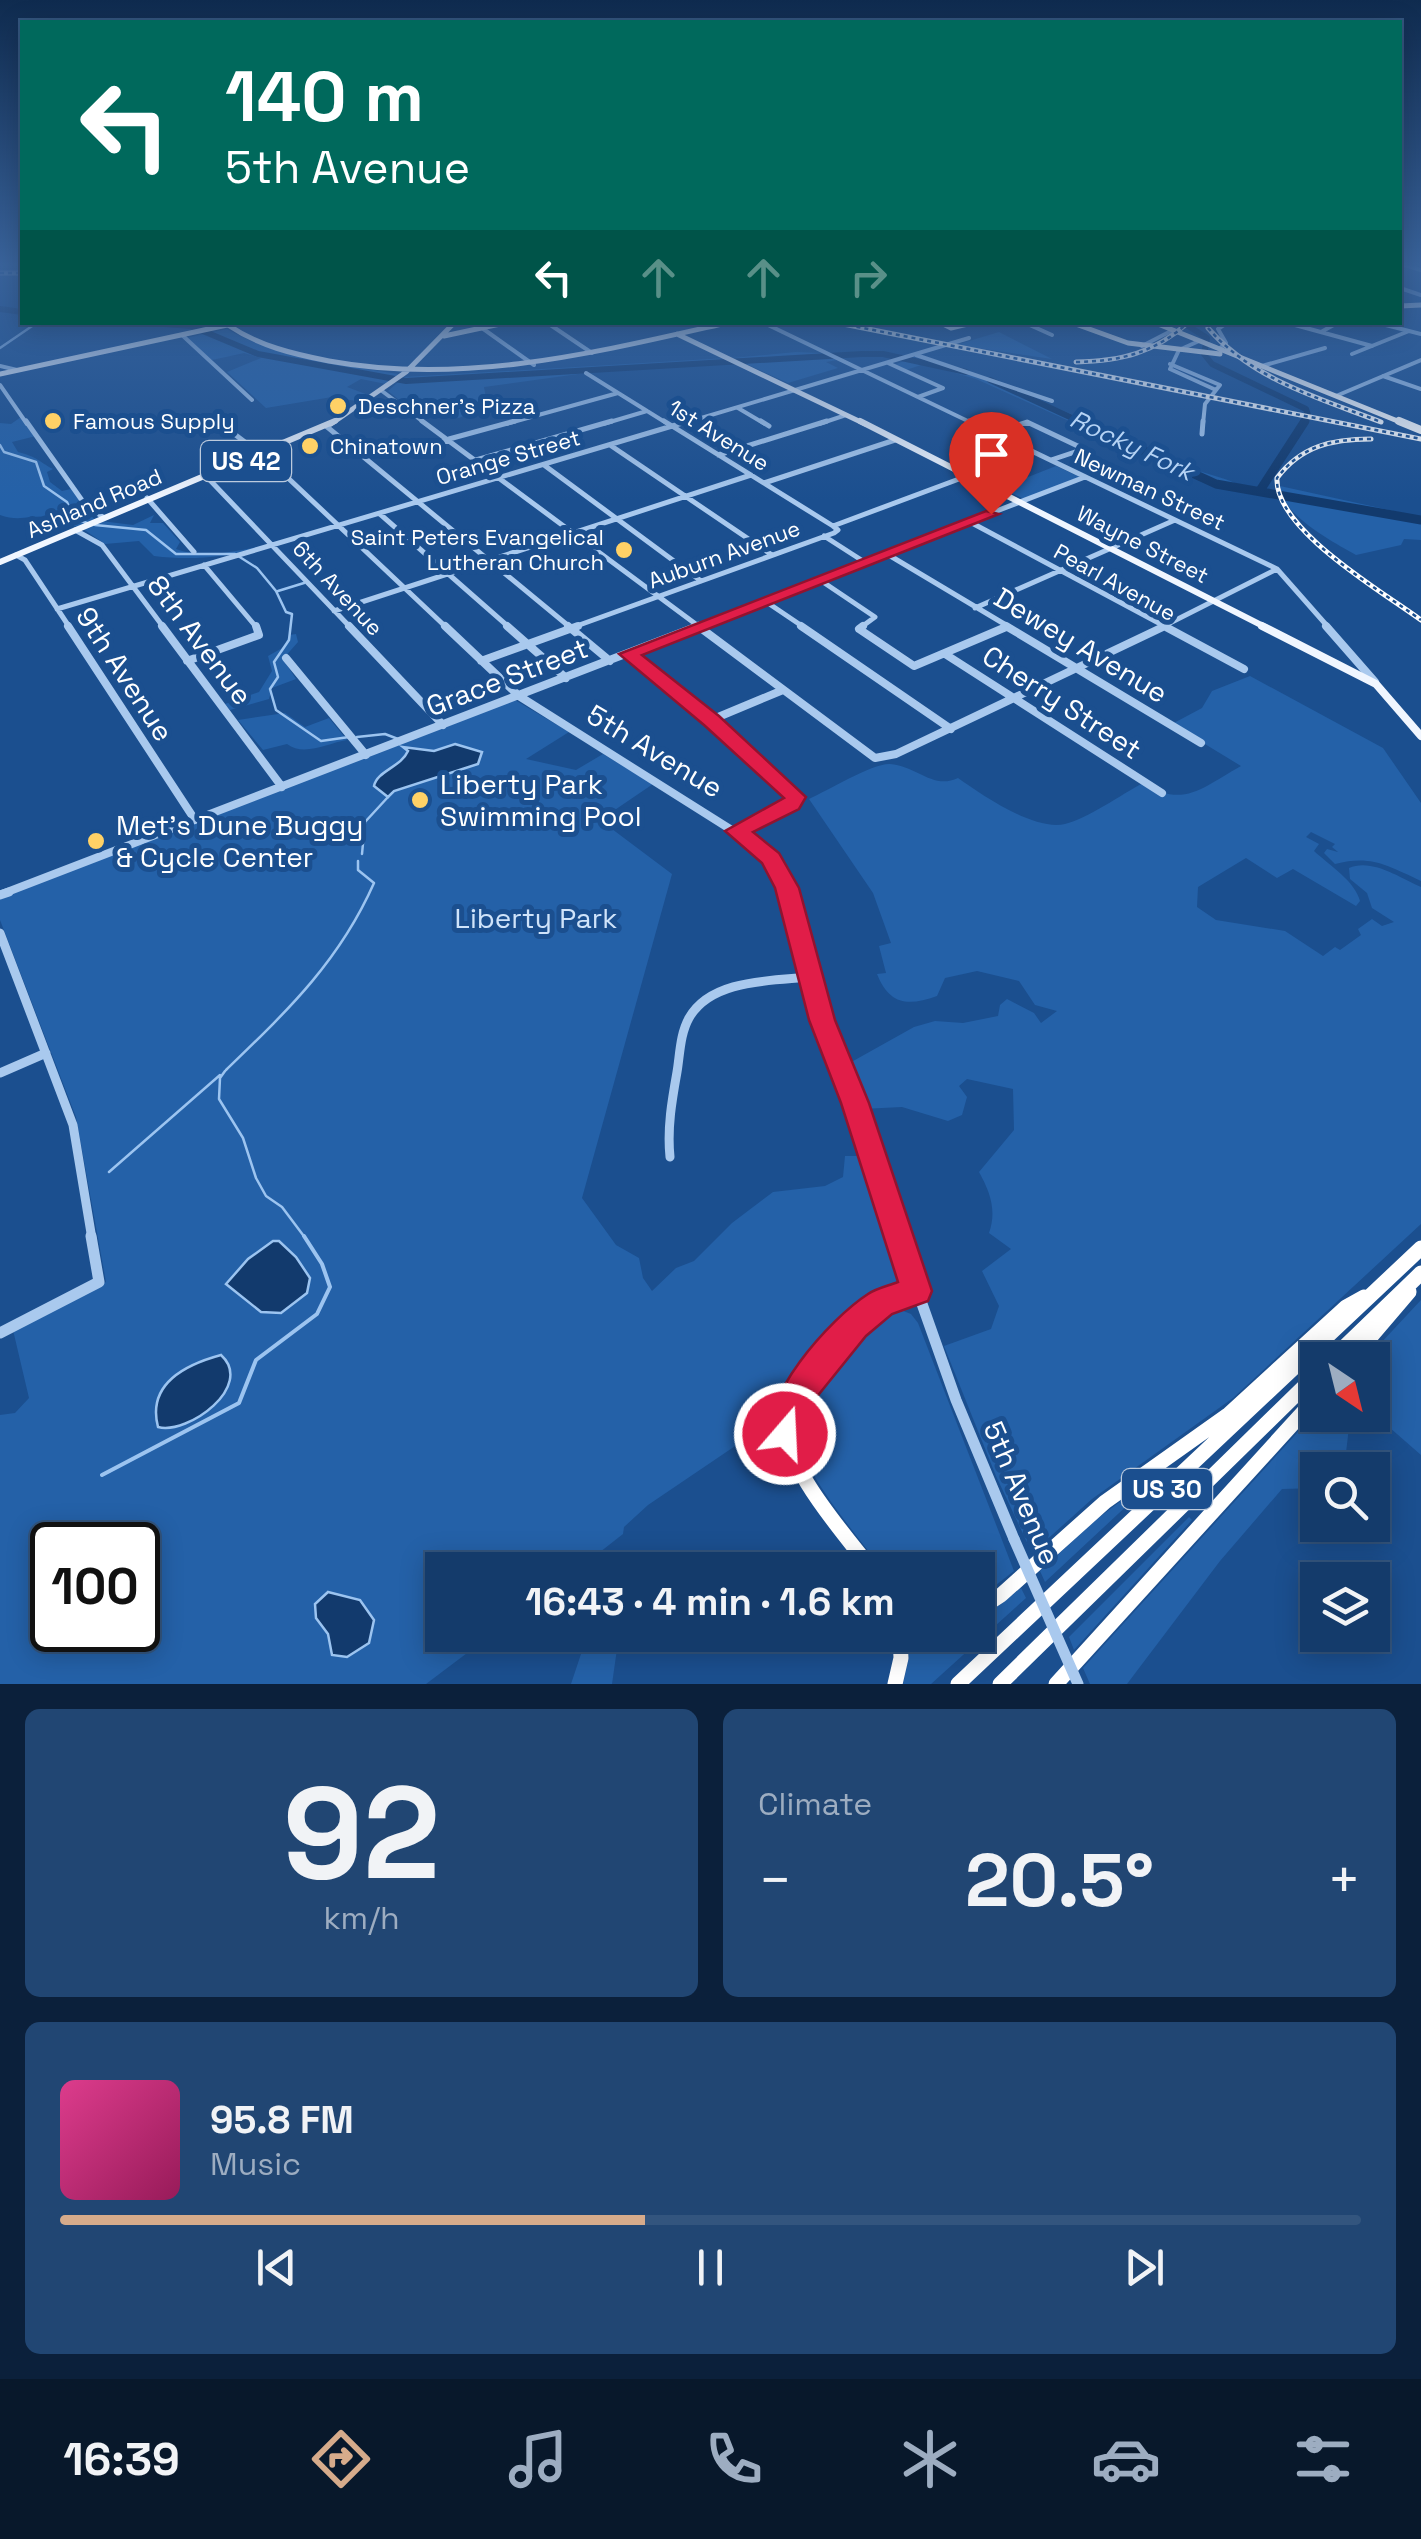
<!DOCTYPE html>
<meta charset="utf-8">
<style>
body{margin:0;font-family:"Space Grotesk",sans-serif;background:#214673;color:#f1f3f6;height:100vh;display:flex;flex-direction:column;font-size:38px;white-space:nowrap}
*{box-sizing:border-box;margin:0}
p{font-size:32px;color:#9dadc1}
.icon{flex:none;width:55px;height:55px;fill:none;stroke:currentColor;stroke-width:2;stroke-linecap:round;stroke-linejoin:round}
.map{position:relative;height:1684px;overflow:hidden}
.side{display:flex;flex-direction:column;gap:25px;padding:25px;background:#0b203b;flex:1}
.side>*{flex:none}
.hud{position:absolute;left:20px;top:20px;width:1382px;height:305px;border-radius:0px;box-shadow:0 5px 25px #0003,0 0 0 2px #33557e;background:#00695c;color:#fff;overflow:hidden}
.needle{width:65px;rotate:145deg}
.tools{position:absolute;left:1300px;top:1342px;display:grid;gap:20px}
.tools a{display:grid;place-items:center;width:90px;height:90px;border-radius:0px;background:#143b6b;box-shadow:0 5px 25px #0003,0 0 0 2px #33557e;font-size:50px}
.speed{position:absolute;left:30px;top:1522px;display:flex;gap:20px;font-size:50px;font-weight:700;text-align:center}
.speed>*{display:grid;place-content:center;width:130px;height:130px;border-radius:50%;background:#143b6b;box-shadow:0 5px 25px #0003,0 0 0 2px #33557e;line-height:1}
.speed .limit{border:5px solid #111;border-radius:15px;background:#fff;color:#111}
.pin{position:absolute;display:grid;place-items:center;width:85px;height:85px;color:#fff;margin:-102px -42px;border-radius:50% 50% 50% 0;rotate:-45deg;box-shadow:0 0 10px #0007}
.pin .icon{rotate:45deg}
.me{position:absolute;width:110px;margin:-55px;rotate:19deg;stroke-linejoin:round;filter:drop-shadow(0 0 8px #0008)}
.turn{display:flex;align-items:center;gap:35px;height:210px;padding:0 40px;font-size:45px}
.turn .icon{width:130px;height:130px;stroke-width:2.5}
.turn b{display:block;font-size:70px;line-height:85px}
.lanes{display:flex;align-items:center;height:95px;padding:0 40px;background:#0003;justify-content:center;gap:50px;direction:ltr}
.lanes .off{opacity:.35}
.big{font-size:75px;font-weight:600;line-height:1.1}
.side .card{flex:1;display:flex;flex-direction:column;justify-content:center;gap:15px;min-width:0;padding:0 35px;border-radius:15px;background:#214673}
.side .dial{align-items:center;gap:0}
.dial b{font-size:130px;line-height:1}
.song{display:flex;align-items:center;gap:30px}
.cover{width:120px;height:120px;border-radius:15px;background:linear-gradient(135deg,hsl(330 70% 55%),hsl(330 70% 35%))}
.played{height:10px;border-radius:5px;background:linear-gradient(90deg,#d6ab8b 45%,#33557e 45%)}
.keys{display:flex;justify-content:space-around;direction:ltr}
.heat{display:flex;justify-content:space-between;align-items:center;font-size:55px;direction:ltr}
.side .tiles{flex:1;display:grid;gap:25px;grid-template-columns:1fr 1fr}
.card:last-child{grid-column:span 2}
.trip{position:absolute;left:425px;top:1552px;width:570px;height:100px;border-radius:0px;background:#143b6b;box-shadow:0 5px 25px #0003,0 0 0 2px #33557e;font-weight:600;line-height:100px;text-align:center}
.menu{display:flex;height:160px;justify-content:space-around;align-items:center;background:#08182b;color:#9dadc1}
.menu .icon{width:70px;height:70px}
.menu .current{color:#d6ab8b}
.menu b{font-size:45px;color:#f1f3f6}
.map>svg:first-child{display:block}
.green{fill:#2461a8;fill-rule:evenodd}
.water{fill:#123a6d;stroke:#9cc4f0;stroke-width:2.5}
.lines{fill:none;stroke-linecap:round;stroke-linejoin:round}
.stream-far1{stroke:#9cc4f0;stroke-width:2.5}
.stream{stroke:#9cc4f0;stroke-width:4}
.river-far1{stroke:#123a6d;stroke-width:6}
.river{stroke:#123a6d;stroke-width:9}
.minor-far4{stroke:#a9c9ee;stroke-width:4}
.minor-far3{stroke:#a9c9ee;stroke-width:5}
.minor-far2{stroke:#a9c9ee;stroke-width:8}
.minor-far1{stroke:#a9c9ee;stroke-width:9}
.minor{stroke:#a9c9ee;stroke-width:11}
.major-far2{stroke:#f0f6ff;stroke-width:5}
.major-far1{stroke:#f0f6ff;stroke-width:6}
.major{stroke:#f0f6ff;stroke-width:8}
.highway-far2{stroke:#fff;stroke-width:5}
.highway-far1{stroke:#fff;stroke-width:8}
.highway{stroke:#fff;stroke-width:15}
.rail-casing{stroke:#fff;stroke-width:5}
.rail{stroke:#1b4f8f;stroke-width:2.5;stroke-dasharray:4;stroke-linecap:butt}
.minor-bridge{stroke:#a9c9ee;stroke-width:11}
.route{fill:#e11d48;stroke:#92132f;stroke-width:2.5}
.poi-dot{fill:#ffd166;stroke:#1b4f8f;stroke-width:4}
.labels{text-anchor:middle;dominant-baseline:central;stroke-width:10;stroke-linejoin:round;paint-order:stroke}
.far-poi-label{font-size:22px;fill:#fff;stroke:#1b4f8f;text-anchor:start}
.far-street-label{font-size:22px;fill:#fff;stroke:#1b4f8f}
.far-water-label{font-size:25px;font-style:italic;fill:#b5d3f5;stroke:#1b4f8f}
.shield{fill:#1b4f8f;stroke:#bbcadd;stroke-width:2.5}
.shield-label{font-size:25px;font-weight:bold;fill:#fff}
.street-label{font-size:28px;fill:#fff;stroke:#1b4f8f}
.poi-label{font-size:28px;fill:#fff;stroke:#1b4f8f;text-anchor:start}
.park-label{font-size:28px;fill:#cfe3fa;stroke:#1b4f8f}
</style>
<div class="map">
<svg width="1421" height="1684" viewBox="0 0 1421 1684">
<rect width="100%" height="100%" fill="#1b4f8f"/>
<path class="green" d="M227,329C280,359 338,364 398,374L386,384L361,379L347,387L371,396L362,402L332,397L266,408L227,372L261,358L244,353L212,360L186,338Z
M999,332L1052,359L956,345Z
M796,352L821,353L837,360L826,362L838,368L788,383L733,358Z
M914,357C1009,382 1095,425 1185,466C1206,475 1230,477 1248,491L1213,486L976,379L924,364L906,370L894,365Z
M727,358L736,363L600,371L484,387L487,404L459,418L441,410L445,405L439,400L403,403L388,391L404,377Z
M21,417L36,436L12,442L18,452C40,458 36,460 53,469L47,472L50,482L62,491L71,489L94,519L77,527C43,506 26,525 0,515V423L11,424Z
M1056,466L1080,477L1024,499L1000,488Z
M1280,486L1421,517V540L1404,539L1401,545L1356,555C1333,542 1280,514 1280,486Z
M154,515L150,523H163L180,542L176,549C204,560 239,550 268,545C230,557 194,561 154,556L139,541L105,544L83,529L101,521L133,525Z
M296,634L298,642L283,659L296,679L272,688L269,699L230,710L225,704L259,692L272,671L268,656L284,647L289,635Z
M1250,676L1383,748L1421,803V881C1386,865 1371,855 1335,864L1324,853L1327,849L1338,852L1332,847L1335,844L1311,832L1306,837L1319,844L1314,851C1329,865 1355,881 1360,901L1356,906L1293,869L1277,878L1246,858L1198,887L1197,907L1216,920L1285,931L1323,956L1335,947L1340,950L1361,935L1358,929L1372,919L1382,926L1394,922L1372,908L1367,893L1350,879L1349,868C1372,858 1400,878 1421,887V1224L1233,1398L1092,1499L1032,1553L996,1476L944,1346L991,1329L999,1306L982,1271L1011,1249L989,1233C997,1210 990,1192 979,1172L1014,1130L1013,1089L967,1079L959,1086L967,1097L962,1115L948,1121L902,1107L862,1109L846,1065L914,1027L935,1021L963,1023L998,1016L1000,1005L1007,999L1034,1013L1041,1023L1057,1011L1035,1005L1019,981L977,971L945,978L937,996C907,1007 889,1004 877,974L886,973L879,946L891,943L873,893L809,799C827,791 873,763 890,764C917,766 933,790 958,778C982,795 1034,831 1065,824C1087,819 1122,794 1143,783C1184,809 1203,787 1241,766L1172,724L1202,708L1212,691Z
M515,700L569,732L526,759L576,770L603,754L653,784L600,820L672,874L582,1198L616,1245L639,1258L643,1278L652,1291L676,1268L694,1261L732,1223L773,1192L825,1186L843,1177L845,1156H866L901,1269L898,1283L869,1302L840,1330L788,1392L772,1421L648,1505L624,1527L623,1534L577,1570H442V1635H491L426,1684H0V1415L15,1413L29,1398L13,1330L106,1282L76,1117L0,920V897ZM52,1545H138V1630H52Z
M285,713L305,727L329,718L347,740C328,743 304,757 287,744L263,750L238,720Z
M1421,1300V1455L1373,1413L1372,1360H1365Z
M893,1307L911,1314L918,1323L1014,1571L978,1599V1570H883C860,1539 793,1462 795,1424C796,1401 817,1382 831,1365C850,1343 868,1322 893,1307Z
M1317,1411L1318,1415H1363L1349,1427L1344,1470H1318L1317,1488L1282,1489L1220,1561L1127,1684H1090L1083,1668Z
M1161,1471L1162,1473L1045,1582L1040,1571L1097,1519Z
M1189,1517L1192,1520L1074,1650L1069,1637Z
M1021,1588L1026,1598L931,1684H903L909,1657L908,1635H978V1621Z
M571,1635H619L612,1684H571L586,1639Z"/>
<path class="water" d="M455,744L482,752L478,764L394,791L388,797L374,786C377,771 401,767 408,751L403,747L434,751Z
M273,1241H279L296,1257L310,1278L307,1293L281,1313L261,1312L226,1284L248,1259Z
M221,1355C255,1386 188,1435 158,1427C147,1385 184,1365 221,1355Z
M328,1592L360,1600L374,1620L369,1643L347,1657L332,1655L328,1634L316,1618L315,1604Z"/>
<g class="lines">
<path class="stream-far1" d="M0,348L38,322
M0,445L4,452L36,462L44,486L67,502L74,518L87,523
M95,525L146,530L176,554H235L257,568L276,591L286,612L292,614L289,640L274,662L278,677L270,689L276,710L321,741L349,737
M278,591L304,583
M357,737L385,734L398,739
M362,854L365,822L388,797
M226,1070C287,1011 339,962 374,883L358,870V861
M225,1071L220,1078L219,1099L243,1138L256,1178L266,1196L282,1207L306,1239
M109,1172L220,1075"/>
<path class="stream" d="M102,1475L239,1403L256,1360L317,1314L330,1287L322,1264L304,1236"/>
<path class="river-far1" d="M0,309L22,312
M138,322L191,326L258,354L406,381L862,354H883L966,372
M1182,322L1207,338L1204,354L1212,364L1306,409L1308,415
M990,380L1085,424
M1304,424L1306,420"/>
<path class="river" d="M1079,421L1216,484L1421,520
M1261,489L1305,421"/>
<path class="minor-far4" d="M1401,264L1421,270
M1400,288L1421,295
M546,322L592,353
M762,322L974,424
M1023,322L1052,335
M1284,322L1372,346
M1374,322L1421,334
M482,328L534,365
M1321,332L1339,322
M182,335L252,400
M1199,341L1179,350L1170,369L1216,390
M1142,346L1173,330
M1219,349L1226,343L1218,329L1228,322
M1352,354L1409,331
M916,355L1052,401
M888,363L943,388L918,397
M1170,364L1220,385L1205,404L1203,424
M0,366L17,370
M1262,366L1325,348
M586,373L668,424
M1383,376L1421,389
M0,385L27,424
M382,391L426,424
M1336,396L1421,360
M738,408L765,424
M506,424L618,393
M603,424L647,411
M681,424L969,338
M819,424L846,415
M1022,424H1030"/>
<path class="minor-far3" d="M26,421L86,506L103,517
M422,421L701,628
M664,421L833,526
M761,421L769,426
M969,421L1277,569L1329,628
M326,426L571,628
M233,433L270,461L447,628
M994,433L1027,422L1084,449
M1202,434L1203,421
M449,439L515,421
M610,445L772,555
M407,452L449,440
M718,455L827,421
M476,460L612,421
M1051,460L1084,449
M544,465L701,581
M206,476L351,628
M764,483L895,440
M147,498L194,552
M380,514L510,628
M970,522L1168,628
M75,530L102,545L164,628
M824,536L866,563
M887,554L1011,628
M16,555L25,560L70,628
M204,565L257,628
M820,580L875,617L860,628
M765,601L805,628
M975,608L1175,520
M57,609L689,421
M334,611L751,475
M571,628L834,533L838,530L833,526L967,476
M692,628L1085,477
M1160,628L1277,569"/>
<path class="minor-far2" d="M68,626L195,820
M162,626L282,787
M349,626L443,725
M445,626L519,696L757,846L776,864L789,894
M507,626L566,678
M568,626L610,661
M698,626L875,758L896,754L1165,626
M801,626L951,729
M863,626L859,629L914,666L1006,627
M1006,626L1201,743
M1164,626L1244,669
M1326,626L1375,682
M628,654L794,794L796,799L791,804L737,831
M945,654L1162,793
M286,658L366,755
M187,661L259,635L256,626
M481,661L578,626
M711,720L783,690
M2,894L698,626"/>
<path class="minor-far1" d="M788,892L822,1021L855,1103L899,1239
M0,895L9,892
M0,933L73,1125L92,1239
M0,1073L46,1053
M670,1157C667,1128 672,1100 677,1072C680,1054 680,1034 689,1018C711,979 771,981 810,977"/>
<path class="minor" d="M898,1236L956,1400L1014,1539
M0,1333L99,1282L91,1236"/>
<path class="major-far2" d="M1400,306L1421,305
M939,322L951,328L976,322
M228,325C259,346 293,354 329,361C465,386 598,352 731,322
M677,334L865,424
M444,336L510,322
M0,374L241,322
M331,424L406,372L455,322"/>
<path class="major-far1" d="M860,421L1267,628
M0,562L335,421"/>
<path class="major" d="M1262,626L1376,684L1421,736"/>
<path class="highway-far2" d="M1070,322L1128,343L1220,354
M1153,322L1405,424"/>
<path class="highway-far1" d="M1399,421L1421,430"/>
<path class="highway" d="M1331,1360L1421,1273
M1351,1360L1409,1292
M872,1570C845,1534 780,1464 786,1417C789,1392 814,1372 829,1354C855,1325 879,1303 916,1291
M978,1610L1001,1595L1105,1502L1229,1414L1346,1307L1364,1297
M895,1684L901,1658L900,1635
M958,1684L1421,1248
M1000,1684L1318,1373
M1056,1684L1318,1396"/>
<defs>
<path id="rail" d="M1400,265L1410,264
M0,273H22
M833,322L1421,439
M1208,328C1253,380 1319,398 1381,422
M1076,362C1122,361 1154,353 1189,322
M1371,439C1332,439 1301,446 1277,478C1274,529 1383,592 1421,620"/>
</defs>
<use href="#rail" class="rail-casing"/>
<use href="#rail" class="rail"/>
<path class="minor-bridge" d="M1014,1539L1078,1684"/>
</g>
<linearGradient id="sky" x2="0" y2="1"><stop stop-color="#0f2b4f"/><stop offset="0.53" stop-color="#39639b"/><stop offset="1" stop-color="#39639b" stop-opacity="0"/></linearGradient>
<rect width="1421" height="500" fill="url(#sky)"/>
<path class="route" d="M986,511L999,514L642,655L719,716L806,797L799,809L753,832L779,853L799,888L835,1020L869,1103L932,1291L928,1301L892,1314L866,1336L807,1409L797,1446L785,1451L773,1446C754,1401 832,1317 868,1294C877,1288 888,1286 898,1282L841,1103L809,1020L775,888L762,863L725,831L784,798L704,725L619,654Z"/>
<g class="poi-dot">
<circle cx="338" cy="406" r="10"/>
<circle cx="53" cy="421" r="10"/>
<circle cx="310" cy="446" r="10"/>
<circle cx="624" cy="550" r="10"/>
<circle cx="420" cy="800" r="10"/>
<circle cx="96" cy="841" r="10"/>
</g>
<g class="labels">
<g class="far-poi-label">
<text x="358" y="406">Deschner's Pizza</text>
<text x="73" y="421">Famous Supply</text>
<text x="330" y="446">Chinatown</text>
<text x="604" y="537" text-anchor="end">Saint Peters Evangelical<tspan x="604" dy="25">Lutheran Church</tspan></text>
</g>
<g class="far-street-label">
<text transform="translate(719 435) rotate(32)">1st Avenue</text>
<text transform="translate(508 457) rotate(-16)">Orange Street</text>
<text transform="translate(1150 489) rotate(25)">Newman Street</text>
<text transform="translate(94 503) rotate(-23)">Ashland Road</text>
<text transform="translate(1143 544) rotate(27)">Wayne Street</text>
<text transform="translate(724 554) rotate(-20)">Auburn Avenue</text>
<text transform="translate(1115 582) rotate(29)">Pearl Avenue</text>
<text transform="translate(338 588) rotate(47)">6th Avenue</text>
</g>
<g class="far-water-label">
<text transform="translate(1132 445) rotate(25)">Rocky Fork</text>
</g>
<g class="shield">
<rect x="201" y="441" width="90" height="40" rx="8"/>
<rect x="1122" y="1469" width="90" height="40" rx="8"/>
</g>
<g class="shield-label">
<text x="246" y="461">US 42</text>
<text x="1167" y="1489">US 30</text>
</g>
<g class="street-label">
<text transform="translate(200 640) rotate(53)">8th Avenue</text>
<text transform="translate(1081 645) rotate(31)">Dewey Avenue</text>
<text transform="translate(125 674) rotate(57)">9th Avenue</text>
<text transform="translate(507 677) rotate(-21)">Grace Street</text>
<text transform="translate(1062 702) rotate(33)">Cherry Street</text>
<text transform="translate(655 751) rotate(31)">5th Avenue</text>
<text transform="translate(1022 1493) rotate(67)">5th Avenue</text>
</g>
<g class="poi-label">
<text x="440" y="784">Liberty Park<tspan x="440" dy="32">Swimming Pool</tspan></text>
<text x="116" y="825">Met's Dune Buggy<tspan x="116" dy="32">&amp; Cycle Center</tspan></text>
</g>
<g class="park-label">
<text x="536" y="918">Liberty Park</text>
</g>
</g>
</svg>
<div class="tools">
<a><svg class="needle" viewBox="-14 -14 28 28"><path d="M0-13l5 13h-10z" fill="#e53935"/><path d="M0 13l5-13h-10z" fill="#9dadc1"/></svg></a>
<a><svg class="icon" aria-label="search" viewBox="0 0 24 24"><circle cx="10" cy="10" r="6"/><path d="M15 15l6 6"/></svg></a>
<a><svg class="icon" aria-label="layers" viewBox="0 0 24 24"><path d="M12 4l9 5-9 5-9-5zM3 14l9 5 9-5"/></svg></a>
</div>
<div class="speed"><div class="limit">100</div></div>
<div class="pin" style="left:991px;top:514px;background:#d93025"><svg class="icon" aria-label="arrive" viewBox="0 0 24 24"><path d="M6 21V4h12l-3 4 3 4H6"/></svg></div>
<svg class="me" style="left:785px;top:1434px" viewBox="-20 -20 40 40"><circle r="17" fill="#e11d48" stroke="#fff" stroke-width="3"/><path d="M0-11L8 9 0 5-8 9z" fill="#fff"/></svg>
<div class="trip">16:43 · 4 min · 1.6 km</div>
<div class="hud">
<div class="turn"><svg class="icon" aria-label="left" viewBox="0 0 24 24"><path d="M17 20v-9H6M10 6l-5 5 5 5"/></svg><div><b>140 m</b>5th Avenue</div></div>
<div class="lanes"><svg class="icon" aria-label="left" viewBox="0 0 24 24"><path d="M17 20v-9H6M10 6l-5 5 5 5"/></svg><svg class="icon off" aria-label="ahead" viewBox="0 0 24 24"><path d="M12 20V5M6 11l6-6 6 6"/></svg><svg class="icon off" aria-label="ahead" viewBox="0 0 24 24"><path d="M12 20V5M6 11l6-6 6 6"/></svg><svg class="icon off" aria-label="right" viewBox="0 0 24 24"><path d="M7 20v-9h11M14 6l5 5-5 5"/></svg></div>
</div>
</div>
<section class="side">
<div class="tiles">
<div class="card dial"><b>92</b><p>km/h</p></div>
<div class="card"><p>Climate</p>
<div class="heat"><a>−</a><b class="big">20.5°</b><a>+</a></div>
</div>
<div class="card">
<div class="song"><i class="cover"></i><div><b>95.8 FM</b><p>Music</p></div></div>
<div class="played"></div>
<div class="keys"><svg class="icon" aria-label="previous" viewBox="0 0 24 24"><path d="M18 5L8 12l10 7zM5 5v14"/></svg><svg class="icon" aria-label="pause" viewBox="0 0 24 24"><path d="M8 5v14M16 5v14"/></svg><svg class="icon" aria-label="next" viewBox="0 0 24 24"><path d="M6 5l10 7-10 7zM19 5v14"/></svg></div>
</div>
</div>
</section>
<nav class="menu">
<b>16:39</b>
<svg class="icon current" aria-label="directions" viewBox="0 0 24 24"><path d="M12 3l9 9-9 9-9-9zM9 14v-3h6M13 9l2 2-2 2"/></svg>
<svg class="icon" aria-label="music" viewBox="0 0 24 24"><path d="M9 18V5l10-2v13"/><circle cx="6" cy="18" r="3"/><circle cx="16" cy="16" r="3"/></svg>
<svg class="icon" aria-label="phone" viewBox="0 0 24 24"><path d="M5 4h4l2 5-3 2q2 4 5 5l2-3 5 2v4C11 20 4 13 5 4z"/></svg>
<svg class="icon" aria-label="climate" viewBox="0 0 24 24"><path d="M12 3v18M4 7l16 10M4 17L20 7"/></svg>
<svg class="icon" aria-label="car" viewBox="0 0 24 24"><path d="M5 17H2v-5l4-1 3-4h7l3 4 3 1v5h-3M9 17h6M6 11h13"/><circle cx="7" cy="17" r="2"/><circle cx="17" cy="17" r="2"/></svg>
<svg class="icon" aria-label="filters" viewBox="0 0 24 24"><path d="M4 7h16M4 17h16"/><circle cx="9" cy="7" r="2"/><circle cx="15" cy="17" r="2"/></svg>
</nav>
